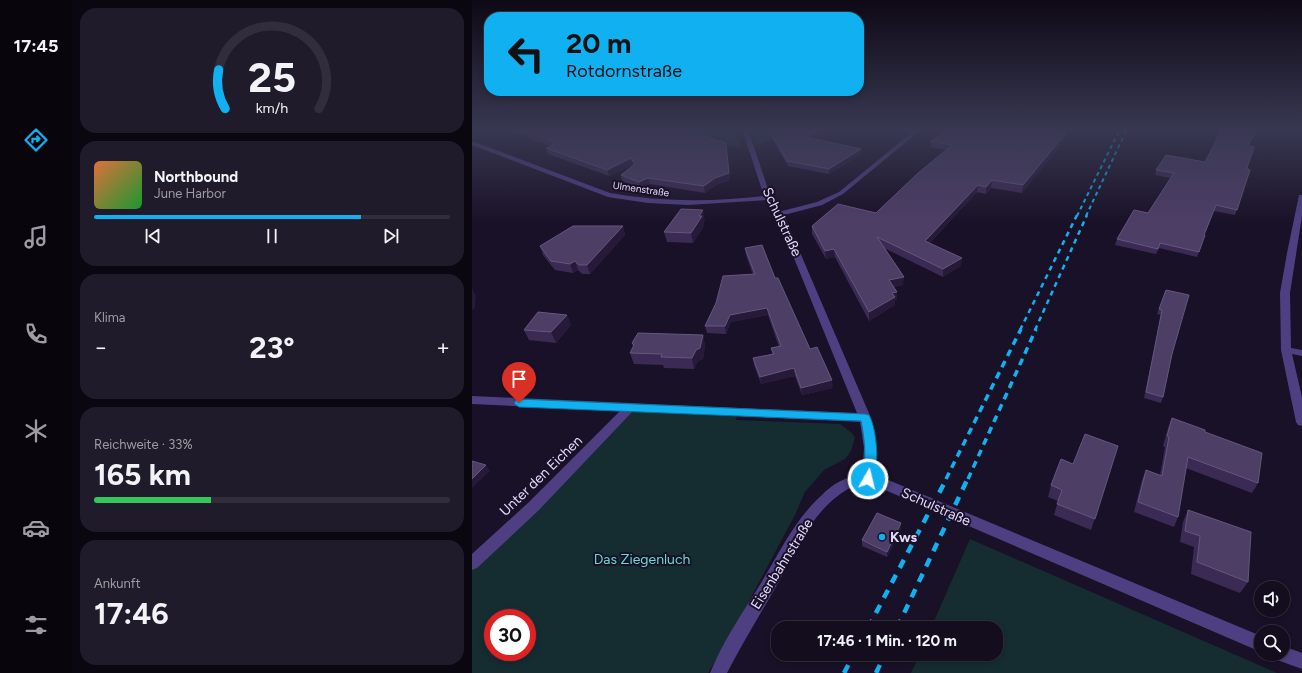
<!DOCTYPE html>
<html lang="de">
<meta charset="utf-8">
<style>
body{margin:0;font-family:Figtree,sans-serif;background:#201b2a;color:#f1f3f6;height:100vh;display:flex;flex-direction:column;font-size:15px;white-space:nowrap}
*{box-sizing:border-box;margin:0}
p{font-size:13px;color:#9d9ca4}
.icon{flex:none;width:22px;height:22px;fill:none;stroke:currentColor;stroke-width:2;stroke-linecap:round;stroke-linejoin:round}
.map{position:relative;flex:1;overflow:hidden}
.panel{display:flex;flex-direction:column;gap:8px;padding:8px;background:#0a0710;width:400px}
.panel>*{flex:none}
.top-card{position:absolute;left:12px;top:12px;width:380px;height:84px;border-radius:16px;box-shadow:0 2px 6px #0003,0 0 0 1px #322d3b;background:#11b1f1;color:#111;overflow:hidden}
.tools{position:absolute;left:782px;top:581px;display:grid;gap:8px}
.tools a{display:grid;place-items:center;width:36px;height:36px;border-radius:50%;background:#130d1d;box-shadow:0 2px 6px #0003,0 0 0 1px #322d3b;font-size:20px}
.speed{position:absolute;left:12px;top:609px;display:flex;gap:8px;font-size:20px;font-weight:700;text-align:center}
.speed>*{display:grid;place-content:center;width:52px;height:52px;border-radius:50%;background:#130d1d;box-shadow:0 2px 6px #0003,0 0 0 1px #322d3b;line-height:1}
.speed .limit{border:6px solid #d22;background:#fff;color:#111}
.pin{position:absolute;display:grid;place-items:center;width:34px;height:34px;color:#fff;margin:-41px -17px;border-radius:50% 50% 50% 0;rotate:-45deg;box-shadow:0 0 4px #0007}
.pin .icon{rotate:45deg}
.me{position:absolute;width:44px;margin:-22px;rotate:8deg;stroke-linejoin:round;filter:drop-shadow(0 0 3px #0008)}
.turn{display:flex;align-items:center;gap:14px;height:84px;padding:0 16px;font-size:18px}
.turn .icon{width:52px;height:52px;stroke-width:2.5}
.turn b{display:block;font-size:28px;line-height:34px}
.big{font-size:30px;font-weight:700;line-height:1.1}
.panel .widget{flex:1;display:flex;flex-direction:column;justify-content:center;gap:6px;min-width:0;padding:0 14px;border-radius:16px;background:#201b2a}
.panel .dial{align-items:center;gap:0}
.dial svg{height:104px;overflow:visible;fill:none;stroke:#322d3b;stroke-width:7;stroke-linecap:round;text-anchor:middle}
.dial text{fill:#f1f3f6;stroke:none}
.song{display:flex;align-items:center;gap:12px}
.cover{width:48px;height:48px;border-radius:6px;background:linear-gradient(135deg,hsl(20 70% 55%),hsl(130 70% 35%))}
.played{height:4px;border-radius:2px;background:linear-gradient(90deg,#11b1f1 75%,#322d3b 75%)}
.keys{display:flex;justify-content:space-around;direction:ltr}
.heat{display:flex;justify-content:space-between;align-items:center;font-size:22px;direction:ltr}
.charge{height:6px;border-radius:3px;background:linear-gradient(90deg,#34c759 33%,#322d3b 0)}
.trip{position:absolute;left:299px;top:621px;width:232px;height:40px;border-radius:16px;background:#130d1d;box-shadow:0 2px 6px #0003,0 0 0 1px #322d3b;font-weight:700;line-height:40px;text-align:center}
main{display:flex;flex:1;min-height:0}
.tabs{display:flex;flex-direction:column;width:72px;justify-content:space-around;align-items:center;background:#08050c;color:#9d9ca4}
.tabs .icon{width:28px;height:28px}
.tabs .on{color:#11b1f1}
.tabs b{font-size:18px;color:#f1f3f6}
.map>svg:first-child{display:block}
.green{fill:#152c30;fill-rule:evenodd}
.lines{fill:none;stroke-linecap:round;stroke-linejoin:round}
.minor{fill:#4e3f83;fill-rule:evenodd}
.rail-far3{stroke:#11b1f1;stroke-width:2;stroke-dasharray:4 3.5;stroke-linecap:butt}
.rail-far2{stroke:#11b1f1;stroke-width:2.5;stroke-dasharray:5 4.5;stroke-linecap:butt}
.rail-far1{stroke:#11b1f1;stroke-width:3.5;stroke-dasharray:7 5.5;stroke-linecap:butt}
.rail{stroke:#11b1f1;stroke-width:4.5;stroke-dasharray:9 8;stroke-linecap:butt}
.wall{fill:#3b2b54}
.shaded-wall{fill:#26193a}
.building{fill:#4d3e66;stroke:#65567e}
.route{fill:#11b1f1;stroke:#0b739d}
.poi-dot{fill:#11b1f1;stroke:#191127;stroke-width:1.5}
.labels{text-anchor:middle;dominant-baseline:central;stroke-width:4;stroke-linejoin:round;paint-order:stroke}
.far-street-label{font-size:10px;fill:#e4d9fd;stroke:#191127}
.near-street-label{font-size:14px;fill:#e4d9fd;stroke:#191127}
.near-poi-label{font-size:14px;font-weight:bold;fill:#e4d9fd;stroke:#191127;text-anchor:start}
.near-park-label{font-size:14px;fill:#69d9d2;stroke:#191127}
</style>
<main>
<nav class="tabs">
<b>17:45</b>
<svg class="icon on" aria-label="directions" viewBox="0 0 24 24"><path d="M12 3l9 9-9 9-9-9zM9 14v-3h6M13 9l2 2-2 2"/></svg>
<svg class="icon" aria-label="music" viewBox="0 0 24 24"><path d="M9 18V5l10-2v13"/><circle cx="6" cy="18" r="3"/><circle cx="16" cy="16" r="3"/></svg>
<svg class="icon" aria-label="phone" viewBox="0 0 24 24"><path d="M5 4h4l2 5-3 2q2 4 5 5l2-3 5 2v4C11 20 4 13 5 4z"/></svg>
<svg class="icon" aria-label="climate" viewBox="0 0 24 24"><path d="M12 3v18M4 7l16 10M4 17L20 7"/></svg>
<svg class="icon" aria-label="car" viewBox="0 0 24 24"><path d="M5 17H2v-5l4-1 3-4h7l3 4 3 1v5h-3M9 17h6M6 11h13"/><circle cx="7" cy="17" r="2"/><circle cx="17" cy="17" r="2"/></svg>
<svg class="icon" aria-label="filters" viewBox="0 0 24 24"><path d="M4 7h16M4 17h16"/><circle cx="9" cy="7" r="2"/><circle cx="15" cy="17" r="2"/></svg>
</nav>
<section class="panel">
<div class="widget dial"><svg viewBox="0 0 100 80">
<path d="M14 69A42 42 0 1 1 86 69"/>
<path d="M14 69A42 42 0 0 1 9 39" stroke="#11b1f1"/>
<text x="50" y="56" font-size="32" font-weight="700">25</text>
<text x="50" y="72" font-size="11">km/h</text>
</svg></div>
<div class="widget">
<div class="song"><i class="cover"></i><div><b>Northbound</b><p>June Harbor</p></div></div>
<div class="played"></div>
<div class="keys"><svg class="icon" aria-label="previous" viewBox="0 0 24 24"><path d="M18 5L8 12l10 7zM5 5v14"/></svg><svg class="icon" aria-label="pause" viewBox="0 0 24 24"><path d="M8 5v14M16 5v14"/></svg><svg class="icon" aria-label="next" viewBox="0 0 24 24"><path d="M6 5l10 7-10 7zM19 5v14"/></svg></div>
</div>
<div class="widget"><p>Klima</p>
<div class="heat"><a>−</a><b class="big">23°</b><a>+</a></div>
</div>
<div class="widget"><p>Reichweite · 33%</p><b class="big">165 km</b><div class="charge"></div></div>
<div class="widget"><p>Ankunft</p><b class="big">17:46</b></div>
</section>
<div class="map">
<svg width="830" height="673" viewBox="0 0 830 673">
<rect width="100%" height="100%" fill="#191127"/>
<path class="green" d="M209,129H262L270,147L264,148L204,131Z
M276,129H320L285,146Z
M157,409L265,413L264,420L368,424L380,433L383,438L379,451L373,459L352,470L333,492L323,515L261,631L236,673H0V563ZM21,618H55V652H21Z
M498,539L805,673H439L448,654H524V628H459Z"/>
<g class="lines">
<path class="minor" d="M270,129H276L299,198L310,211L345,202L367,192L444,129H450L371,194L350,205L312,215L399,418L404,448L403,476L414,479L789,636V652L406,487C396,485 386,484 376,489C342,508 324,550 306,583C289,613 271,642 255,673H238C251,641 271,612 289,583C308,552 323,519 350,495C360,484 375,476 390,475L392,448L388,422L161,411L67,510L5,568L0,570V554L57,502L148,411L0,404V396L385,413L304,214L294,200L216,205L176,203L136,197L0,145V141L138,193C189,202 240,202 292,196Z
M827,195H830V216L818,293L819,348L830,350V356L820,354L830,397V426L826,425L824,422L809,350L808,293L815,253Z
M811,646L830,653V669L805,660L803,654H811Z"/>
<path class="rail-far3" d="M605,216L648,129
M614,216L655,129"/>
<path class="rail-far2" d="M548,330L605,215
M563,330L615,215"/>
<path class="rail-far1" d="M474,479L549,329
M496,479L564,329"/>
<path class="rail" d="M396,628L475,478
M425,628L496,478
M372,673L382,654
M404,673L413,654"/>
</g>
<path class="wall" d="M31,129H210H208L254,143L258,180L244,185L233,193L178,184L169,188L150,181L149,175L161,165L137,176L76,154L74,148L79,146Z
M296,129H351L349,130L350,135L342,139L389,149V155L357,174L316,166L296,131Z
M750,129H786L776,146L775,168L778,170L763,215L742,211L732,235H733L725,257L687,248L684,254L643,245L645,239L676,213L698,178L683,175L684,170L733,162Z
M594,133L593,140L550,193L519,188L514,194L505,192L458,243L489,266L471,277L412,248L431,285L422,287L425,300H423V305L397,321L363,257L354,259L340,234V226L404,213L474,150L459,147V141Z
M233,220L232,221V226L221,243L195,242L192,232Z
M151,226L153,235L118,274H110L106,270L101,273L83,270L71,255L68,246Z
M273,248L303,278L338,349L361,388L330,395L323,376L289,384L282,365L281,358L300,354L299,348L307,347L296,315L259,322L254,334L235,333L233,326L281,275L274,255Z
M694,290L700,354L691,397L689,403L672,398L689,315L685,314Z
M95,315L99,325L84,343L57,340L52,330Z
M231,335L233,346L231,359L226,361L222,369L192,368L191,365L162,364L158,353L161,347L160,343Z
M700,418L733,432L786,483L780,493L714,468L706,517L702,527L662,512L670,480L674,470L688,475L693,447L691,446L696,428Z
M646,446L619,530L582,515L586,501L576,497L579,485L601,464Z
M716,510L776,582L768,593L719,574L722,547L708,542L711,522Z
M429,523V529L415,557L390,546V540Z"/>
<path class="shaded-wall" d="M14,129H26L14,130Z
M343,129H351L345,132L350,130V135L334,142V137Z
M594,133L593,140L550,193L551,185Z
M254,143L258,180L244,185L233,193L232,186L243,178Z
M389,149V155L357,174V169Z
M159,158L161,165L137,176L135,170Z
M176,178L178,184L169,188L167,182Z
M520,180L519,188L514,194V187Z
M506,185L505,192L453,248V241Z
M231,210L233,220L232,221V226L221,243L219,233L227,216Z
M151,226L153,235L118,274L115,265Z
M362,249L363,257L354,259L353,251Z
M490,258L489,266L471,277V269Z
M103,261L106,270L101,273L98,264Z
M432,277L431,285L417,288V280Z
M0,288L4,296L3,308L0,310Z
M425,292V300H423V305L397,321V312L420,293Z
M295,308L296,315L259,322L254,334L253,326L258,315Z
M95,315L99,325L84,343L79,332Z
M231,335L233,346L231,359L226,361L222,369L220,358Z
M322,368L323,376L289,384L288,377Z
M360,380L361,388L330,395L329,388Z
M14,465L18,471L0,488V479Z
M429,523V529L415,557V552Z"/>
<path class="building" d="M46,129H207L254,143L257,173L243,178L232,186L176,178L167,182L149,175L163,164L159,158L135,170L74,148L82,145L80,144L84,142Z
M297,129H345L350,130L334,137L389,149L357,169L315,161Z
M476,129H559L594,133L551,185L520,180L514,187L506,185L453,241L490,258L471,269L405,237L432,277L417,280L425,292L420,293L423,297L397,312L362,249L353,251L340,226L366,204L404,213L445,174L480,145L459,141Z
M750,129H785L776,146L782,147L775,168L778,170L765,210L744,205L732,235H733L727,252L688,243L686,249L645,239L662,210L676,213L702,173L684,170L694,155L733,162Z
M209,209L231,210L227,216H230L219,233L192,232Z
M101,226H151L115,265H107L103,261L98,264L79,261L68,246Z
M290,245L303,278H306L338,349L345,347L360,380L329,388L322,368L288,377L281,358L302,354L299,348L309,346L295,308L258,315L253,326H233L244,303L251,276L283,274L273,248Z
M694,290L717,295L700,354L691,397L674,392L690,310L687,309Z
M66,312L95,315L79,332L52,330Z
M166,333L231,335L228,348L224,350L220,358L189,357L190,354L158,353L162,345L160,343Z
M700,418L733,430V432L790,453L786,483L716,457L706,517L666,502L674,470L690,476L697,437L695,436Z
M613,434L646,446L623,519L585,504L590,490L579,485L589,459L601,464Z
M0,461L14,465L0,479Z
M716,510L779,532L776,582L725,562L728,536L713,531Z
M405,513L429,523L415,552L390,540Z"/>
<linearGradient id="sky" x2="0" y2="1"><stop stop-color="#0e0915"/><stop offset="0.58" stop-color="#383852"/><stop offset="1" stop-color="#383852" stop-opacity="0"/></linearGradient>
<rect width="830" height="223" fill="url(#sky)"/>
<path class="route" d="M47,399L393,414L397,415C405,429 408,467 400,482L396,484L392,482C389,477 391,472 392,466C394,451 392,436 389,421L47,407L44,405L42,403L44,400Z"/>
<circle class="poi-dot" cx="410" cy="537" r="4"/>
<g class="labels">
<g class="far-street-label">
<text transform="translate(169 189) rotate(8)">Ulmenstraße</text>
</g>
<g class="near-street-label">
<text transform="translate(310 222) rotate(65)">Schulstraße</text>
<text transform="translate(69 476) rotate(-44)">Unter den Eichen</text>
<text transform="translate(464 507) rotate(24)">Schulstraße</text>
<text transform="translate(310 564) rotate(-58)">Eisenbahnstraße</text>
</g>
<g class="near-poi-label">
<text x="418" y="537">Kws</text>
</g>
<g class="near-park-label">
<text x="170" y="559">Das Ziegenluch</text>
</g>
</g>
</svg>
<div class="tools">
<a><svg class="icon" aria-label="sound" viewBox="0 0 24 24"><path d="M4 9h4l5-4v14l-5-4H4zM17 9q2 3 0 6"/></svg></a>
<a><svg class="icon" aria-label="search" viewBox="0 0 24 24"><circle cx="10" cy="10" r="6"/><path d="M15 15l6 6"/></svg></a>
</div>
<div class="speed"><div class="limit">30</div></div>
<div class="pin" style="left:47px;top:403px;background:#d93025"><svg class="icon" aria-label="arrive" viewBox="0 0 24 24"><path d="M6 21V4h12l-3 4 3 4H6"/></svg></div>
<svg class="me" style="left:396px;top:479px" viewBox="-20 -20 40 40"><circle r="17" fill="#11b1f1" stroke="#fff" stroke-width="3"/><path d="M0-11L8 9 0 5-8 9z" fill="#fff"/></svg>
<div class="trip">17:46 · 1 Min. · 120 m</div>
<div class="top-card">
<div class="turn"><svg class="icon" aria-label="left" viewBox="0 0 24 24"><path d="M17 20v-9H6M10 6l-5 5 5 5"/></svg><div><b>20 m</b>Rotdornstraße</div></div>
</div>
</div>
</main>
